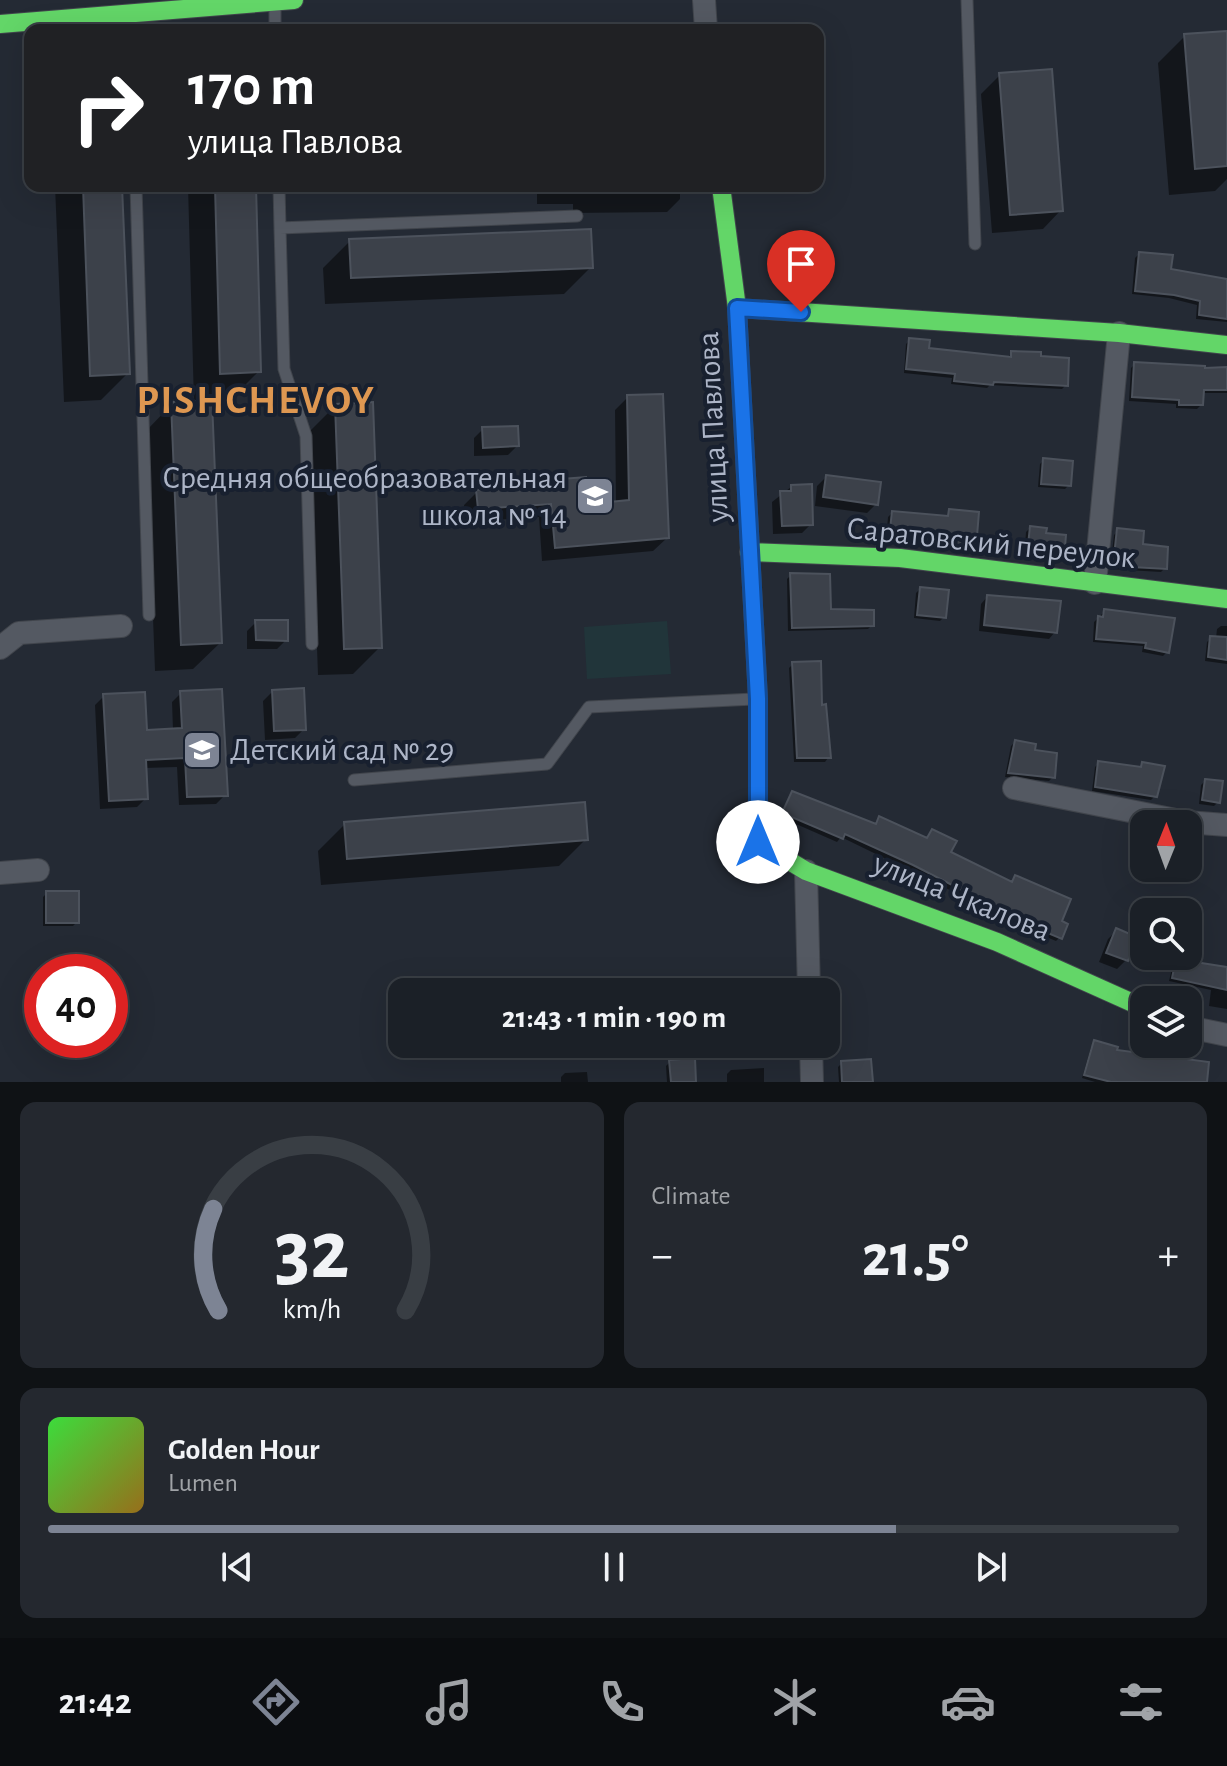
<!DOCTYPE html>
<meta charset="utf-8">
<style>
body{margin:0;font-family:"Alegreya Sans",sans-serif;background:#24282f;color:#f1f3f6;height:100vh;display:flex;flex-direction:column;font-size:30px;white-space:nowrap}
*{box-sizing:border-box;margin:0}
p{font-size:26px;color:#a0a3a7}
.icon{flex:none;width:44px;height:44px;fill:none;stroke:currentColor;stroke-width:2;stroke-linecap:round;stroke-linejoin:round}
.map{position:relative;height:1082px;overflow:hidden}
.drawer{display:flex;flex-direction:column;gap:20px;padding:20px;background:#0f1215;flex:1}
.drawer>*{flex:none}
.hud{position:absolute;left:24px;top:24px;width:800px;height:168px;border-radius:16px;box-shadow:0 8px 32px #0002,0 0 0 2px #393e44;background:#202124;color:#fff;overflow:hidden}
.needle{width:52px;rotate:1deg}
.fabs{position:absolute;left:1130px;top:810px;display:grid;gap:16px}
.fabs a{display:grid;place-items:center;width:72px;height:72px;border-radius:16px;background:#1b2027;box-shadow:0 8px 32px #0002,0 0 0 2px #393e44;font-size:40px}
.speed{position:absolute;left:24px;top:954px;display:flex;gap:16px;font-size:40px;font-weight:700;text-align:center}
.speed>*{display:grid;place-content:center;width:104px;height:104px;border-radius:50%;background:#1b2027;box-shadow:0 8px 32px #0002,0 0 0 2px #393e44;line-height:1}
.speed .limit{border:12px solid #d22;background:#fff;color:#111}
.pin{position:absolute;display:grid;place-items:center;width:68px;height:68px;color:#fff;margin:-82px -34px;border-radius:50% 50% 50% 0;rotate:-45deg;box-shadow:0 0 8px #0007}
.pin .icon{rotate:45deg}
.me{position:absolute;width:88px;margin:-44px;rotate:0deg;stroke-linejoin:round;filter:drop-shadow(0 0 6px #0008)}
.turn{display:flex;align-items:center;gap:28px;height:168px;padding:0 32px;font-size:36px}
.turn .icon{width:104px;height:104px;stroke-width:2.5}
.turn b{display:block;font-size:56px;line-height:68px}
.big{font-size:60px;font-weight:700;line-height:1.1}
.drawer .widget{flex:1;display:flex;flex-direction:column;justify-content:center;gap:12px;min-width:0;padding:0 28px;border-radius:16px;background:#24282f}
.drawer .dial{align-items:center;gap:0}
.dial svg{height:208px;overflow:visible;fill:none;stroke:#393e44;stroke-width:7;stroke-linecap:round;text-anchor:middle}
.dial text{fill:#f1f3f6;stroke:none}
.song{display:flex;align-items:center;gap:24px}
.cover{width:96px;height:96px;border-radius:12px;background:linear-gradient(135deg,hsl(120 70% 55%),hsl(40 70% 35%))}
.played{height:8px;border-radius:4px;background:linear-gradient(90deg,#7d8494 75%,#393e44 75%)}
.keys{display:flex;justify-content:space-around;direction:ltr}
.heat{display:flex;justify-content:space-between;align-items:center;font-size:44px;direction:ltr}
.drawer .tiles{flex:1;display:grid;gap:20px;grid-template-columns:1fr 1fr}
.widget:last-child{grid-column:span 2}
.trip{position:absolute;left:388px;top:978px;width:452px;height:80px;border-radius:16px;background:#1b2027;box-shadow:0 8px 32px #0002,0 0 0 2px #393e44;font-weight:700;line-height:80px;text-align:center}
.menu{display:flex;height:128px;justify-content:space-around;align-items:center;background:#0b0d10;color:#a0a3a7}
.menu .icon{width:56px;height:56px}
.menu .current{color:#7d8494}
.menu b{font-size:36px;color:#f1f3f6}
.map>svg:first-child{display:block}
.green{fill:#21353a}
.shadow{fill:#0007}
.building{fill:#3c414a;stroke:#4c525c;stroke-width:2}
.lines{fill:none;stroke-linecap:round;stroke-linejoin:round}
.lane-casing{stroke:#41454c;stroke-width:13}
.street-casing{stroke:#41454c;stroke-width:24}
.fast-casing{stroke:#41454c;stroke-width:20}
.lane{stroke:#545962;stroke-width:11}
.street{stroke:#545962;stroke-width:22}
.fast{stroke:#63d668;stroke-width:18}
.route-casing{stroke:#114b97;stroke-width:20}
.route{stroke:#1a73e8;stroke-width:14}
.labels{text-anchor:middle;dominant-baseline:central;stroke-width:8;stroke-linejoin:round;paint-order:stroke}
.street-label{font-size:32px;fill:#adb5c7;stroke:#18202f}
.poi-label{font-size:32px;fill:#adb5c7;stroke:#18202f;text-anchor:end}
.district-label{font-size:40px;font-weight:bold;letter-spacing:2px;fill:#de9751;stroke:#18202f}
</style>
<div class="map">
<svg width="1227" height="1082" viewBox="0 0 1227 1082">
<rect width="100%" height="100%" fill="#242a34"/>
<path class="green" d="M667,621L671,674L587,679L584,627Z"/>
<path class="shadow" d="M1227,33V179L1215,191L1169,195L1158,63L1185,36Z
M1000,75L1061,210L1043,229L992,233L981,94Z
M55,186H121L128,373L101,400L64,402Z
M188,186H254L259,371L232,398L210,399L220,643L193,669L155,671L146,431L172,404L194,403Z
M537,186H680V199L667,212L573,213V204H537Z
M350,241L591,267L564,294L325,304L323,268Z
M1139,254L1169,271L1227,281V322L1196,319L1197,305L1169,298L1132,294L1135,258Z
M910,340L927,350L1008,357L1012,353L1066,385L1062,389L990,385L987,388L951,384L952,378L904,373L906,344Z
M1135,364L1203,370L1227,369V393H1202L1201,405L1197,409L1176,408V404L1129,401L1131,368Z
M628,397L667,538L653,551L542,561L539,517L465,522L464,505L477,492L546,487L550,482L587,506L616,504L615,410Z
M336,405L380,647L353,674L318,675L309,432Z
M483,429L517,446L508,455L474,456V438Z
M1044,460L1069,485L1065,489L1038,487L1040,464Z
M826,477L876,504L867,513L815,506L817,486Z
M791,487L811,524L802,533L773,534L772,502Z
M950,511L974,547L970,551L886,542L888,517L892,513L946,518Z
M1030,528L1044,535L1062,558L1058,562L1024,558L1026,532Z
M1118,531L1141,546L1165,568L1161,572L1110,569L1114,535Z
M791,575L829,611L872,625L868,629L788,631L787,579Z
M920,589L944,617L940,621L914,618L916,593Z
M987,597L1055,632L1049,639L979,631L981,604Z
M1105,611L1167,652L1163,656L1142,652L1143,646L1093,642L1094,622Z
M256,622L286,640L277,649H247V631Z
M1221,626H1227V664L1205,661L1207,642L1211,638H1216L1217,629Z
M793,664L820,707L828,758L825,762H794L789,668Z
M272,692L304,729L295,738L265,740L263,701Z
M181,693L225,795L216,804L179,805L177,767L145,768L146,798L137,807L100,809L95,705L104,696L145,732L173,730L172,702Z
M1015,742L1032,752L1053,777L1049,781L1005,777L1011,746Z
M1099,763L1138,769L1143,764L1155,796L1151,800L1092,791L1095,767Z
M1205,781L1218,802L1214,806L1199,804L1201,785Z
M792,793L874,826L880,818L926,839L932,831L948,853L1011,884L1016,877L1059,922L1060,937L1056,941L998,917L999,914L841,837L837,842L780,817Z
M345,824L586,839L559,866L321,885L318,851Z
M47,893L77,922L73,926H43V897Z
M1117,930L1126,960L1117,969L1099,962L1108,939Z
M1177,961L1227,969V1009L1209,1006L1211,990L1169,981L1173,965Z
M1095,1043L1115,1052L1205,1082H1095L1082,1078L1091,1047Z
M670,1062L694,1082H667L666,1066Z
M842,1063L871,1082H839L838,1067Z
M764,1068V1082H727V1074L731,1070Z
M587,1072L588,1082H561V1077L565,1073Z"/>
<path class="building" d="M1227,31V166L1195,169L1184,34Z
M1052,69L1063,211L1010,215L999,73Z
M83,186H122L130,374L90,376Z
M215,186H256L261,372L220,374Z
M591,229L593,268L351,278L349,239Z
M1139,252L1173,255L1171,269L1227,279V319L1199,315L1200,301L1174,295L1135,291Z
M909,338L930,340L929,348L1011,357V351L1041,352V356L1069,358L1068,386L994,382L993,385L954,381L955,374L906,369Z
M1134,362L1205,366V368L1227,367V390H1204L1203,405H1179V400L1132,397Z
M663,394L669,538L555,548L551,504L478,509L476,490L550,484L549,480L586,477L589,504L629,500L627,395Z
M212,401L222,643L181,645L171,402Z
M373,402L382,648L344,649L335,404Z
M518,426L519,446L483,448L482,427Z
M1043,458L1073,461L1071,486L1041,484Z
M826,475L881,482L878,505L823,497Z
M812,484L813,525L782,526L780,491H791V485Z
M949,509L979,512L976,548L889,539L892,511L948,516Z
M1030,526L1047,528L1046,533L1066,535L1064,559L1027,555Z
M1117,528L1144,531L1143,544L1168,547L1167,569L1113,566Z
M790,573L830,574L831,609L874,610V626L792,628Z
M920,587L949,590L946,618L917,615Z
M987,595L1061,601L1057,633L984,625Z
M1104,609L1175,618L1169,653L1145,648L1146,643L1096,639L1098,616L1103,617Z
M255,620H288V641L256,640Z
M1210,636L1227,637V660L1208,657Z
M821,661L822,705L826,704L831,758H797L792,662Z
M304,688L306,730L274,731L272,690Z
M222,689L228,796L187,797L185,758L146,760L148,799L109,801L103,694L145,692L147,730L182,728L180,691Z
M1015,740L1036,744L1035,750L1057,753L1055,778L1008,773Z
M1098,761L1141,767L1142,762L1165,766L1157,797L1095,787Z
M1205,779L1223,781L1220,803L1202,800Z
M792,791L876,824L879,816L927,838L932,829L957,841L951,852L1012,882L1015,875L1071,899L1062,921L1068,924L1062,939L1000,913L1001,910L913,865L845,834L843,839L782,813Z
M585,802L588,840L347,859L344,822Z
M46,891H79V923H46Z
M1116,928L1137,937L1128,961L1106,953Z
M1176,959L1227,967V990L1172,978Z
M1094,1040L1118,1047L1117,1050L1209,1062L1207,1082H1111L1084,1075Z
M695,1058L696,1082H671L669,1060Z
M871,1059L873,1082H842L841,1061Z"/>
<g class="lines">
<defs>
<path id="lane" d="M967,0L975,244
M275,6V30
M136,186L149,615
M279,186L280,228L577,216
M280,228L284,369L306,436L312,644
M354,780L547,764L589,707L754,699"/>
<path id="street" d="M704,0L706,30
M1095,583L1119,333
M0,648L19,633L121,626
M1014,788L1186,822L1227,825
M806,871L809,992
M0,873L38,870
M1188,1027L1227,1035
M811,1044L812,1082"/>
<path id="fast" d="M0,24L294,0
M721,186L737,308L758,699V842L806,871L997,942L1144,1008
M737,308L1119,333L1227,345
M749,552L900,558L1227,599"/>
</defs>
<use href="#lane" class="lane-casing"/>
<use href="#street" class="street-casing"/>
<use href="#fast" class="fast-casing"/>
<use href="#lane" class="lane"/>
<use href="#street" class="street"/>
<use href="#fast" class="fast"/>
</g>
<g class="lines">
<defs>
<path id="route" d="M758,842V699L737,308L801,312"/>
</defs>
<use href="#route" class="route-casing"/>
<use href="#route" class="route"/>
</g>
<defs>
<symbol id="school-square" viewBox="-11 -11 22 22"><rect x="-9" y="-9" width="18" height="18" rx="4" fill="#7d8494" stroke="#18202f"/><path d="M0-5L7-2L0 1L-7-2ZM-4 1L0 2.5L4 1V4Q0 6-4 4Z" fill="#fff"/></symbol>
</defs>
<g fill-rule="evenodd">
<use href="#school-square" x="573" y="474" width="44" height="44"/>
<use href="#school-square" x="180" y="728" width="44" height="44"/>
</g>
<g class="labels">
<g class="street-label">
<text transform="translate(713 427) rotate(-93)">улица Павлова</text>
<text transform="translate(991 543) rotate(6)">Саратовский переулок</text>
<text transform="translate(962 897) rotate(22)">улица Чкалова</text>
</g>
<g class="poi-label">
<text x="567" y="478">Средняя общеобразовательная<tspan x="567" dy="37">школа № 14</tspan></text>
<text x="230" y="750" text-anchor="start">Детский сад № 29</text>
</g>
<g class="district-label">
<text x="256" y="401">PISHCHEVOY</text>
</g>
</g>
</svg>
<div class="fabs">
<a><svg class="needle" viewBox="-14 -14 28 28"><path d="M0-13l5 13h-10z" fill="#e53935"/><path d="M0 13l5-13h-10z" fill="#a0a3a7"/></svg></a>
<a><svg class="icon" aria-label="search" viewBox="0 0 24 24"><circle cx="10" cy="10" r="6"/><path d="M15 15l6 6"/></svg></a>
<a><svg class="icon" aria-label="layers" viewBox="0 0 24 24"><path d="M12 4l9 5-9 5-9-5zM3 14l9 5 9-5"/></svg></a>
</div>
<div class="speed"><div class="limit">40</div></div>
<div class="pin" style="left:801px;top:312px;background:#d93025"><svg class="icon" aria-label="arrive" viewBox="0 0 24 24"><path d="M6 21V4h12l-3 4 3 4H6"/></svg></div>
<svg class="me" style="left:758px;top:842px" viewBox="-20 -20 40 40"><circle r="19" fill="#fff"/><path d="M0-13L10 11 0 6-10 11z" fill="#1a73e8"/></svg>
<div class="trip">21:43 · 1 min · 190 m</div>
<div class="hud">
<div class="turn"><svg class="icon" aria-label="right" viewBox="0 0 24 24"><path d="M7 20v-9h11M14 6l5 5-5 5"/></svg><div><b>170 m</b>улица Павлова</div></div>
</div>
</div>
<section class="drawer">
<div class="tiles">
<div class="widget dial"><svg viewBox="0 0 100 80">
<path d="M14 69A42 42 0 1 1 86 69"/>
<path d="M14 69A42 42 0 0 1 12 30" stroke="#7d8494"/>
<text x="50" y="56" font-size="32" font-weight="700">32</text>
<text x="50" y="72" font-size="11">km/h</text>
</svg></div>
<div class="widget"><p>Climate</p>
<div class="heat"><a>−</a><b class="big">21.5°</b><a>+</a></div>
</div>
<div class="widget">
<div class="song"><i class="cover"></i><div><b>Golden Hour</b><p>Lumen</p></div></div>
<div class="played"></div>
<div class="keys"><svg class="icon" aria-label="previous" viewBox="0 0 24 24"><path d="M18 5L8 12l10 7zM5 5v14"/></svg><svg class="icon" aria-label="pause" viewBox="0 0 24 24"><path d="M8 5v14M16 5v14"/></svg><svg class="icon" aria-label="next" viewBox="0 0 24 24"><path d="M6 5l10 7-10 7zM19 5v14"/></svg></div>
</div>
</div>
</section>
<nav class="menu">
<b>21:42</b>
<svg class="icon current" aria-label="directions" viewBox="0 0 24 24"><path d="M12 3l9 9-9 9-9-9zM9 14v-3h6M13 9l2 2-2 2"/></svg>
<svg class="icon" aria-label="music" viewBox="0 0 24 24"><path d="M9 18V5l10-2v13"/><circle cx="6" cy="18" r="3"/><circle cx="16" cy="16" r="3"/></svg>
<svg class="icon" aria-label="phone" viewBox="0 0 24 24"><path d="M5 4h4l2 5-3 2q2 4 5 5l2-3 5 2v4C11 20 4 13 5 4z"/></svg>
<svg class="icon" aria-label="climate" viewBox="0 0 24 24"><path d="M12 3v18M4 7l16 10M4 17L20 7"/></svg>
<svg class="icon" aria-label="car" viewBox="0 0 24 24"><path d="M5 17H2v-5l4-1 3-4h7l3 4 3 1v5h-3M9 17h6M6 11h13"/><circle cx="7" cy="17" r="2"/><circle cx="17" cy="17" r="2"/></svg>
<svg class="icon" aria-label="filters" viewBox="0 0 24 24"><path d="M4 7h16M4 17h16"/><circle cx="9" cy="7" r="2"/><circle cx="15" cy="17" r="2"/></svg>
</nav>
